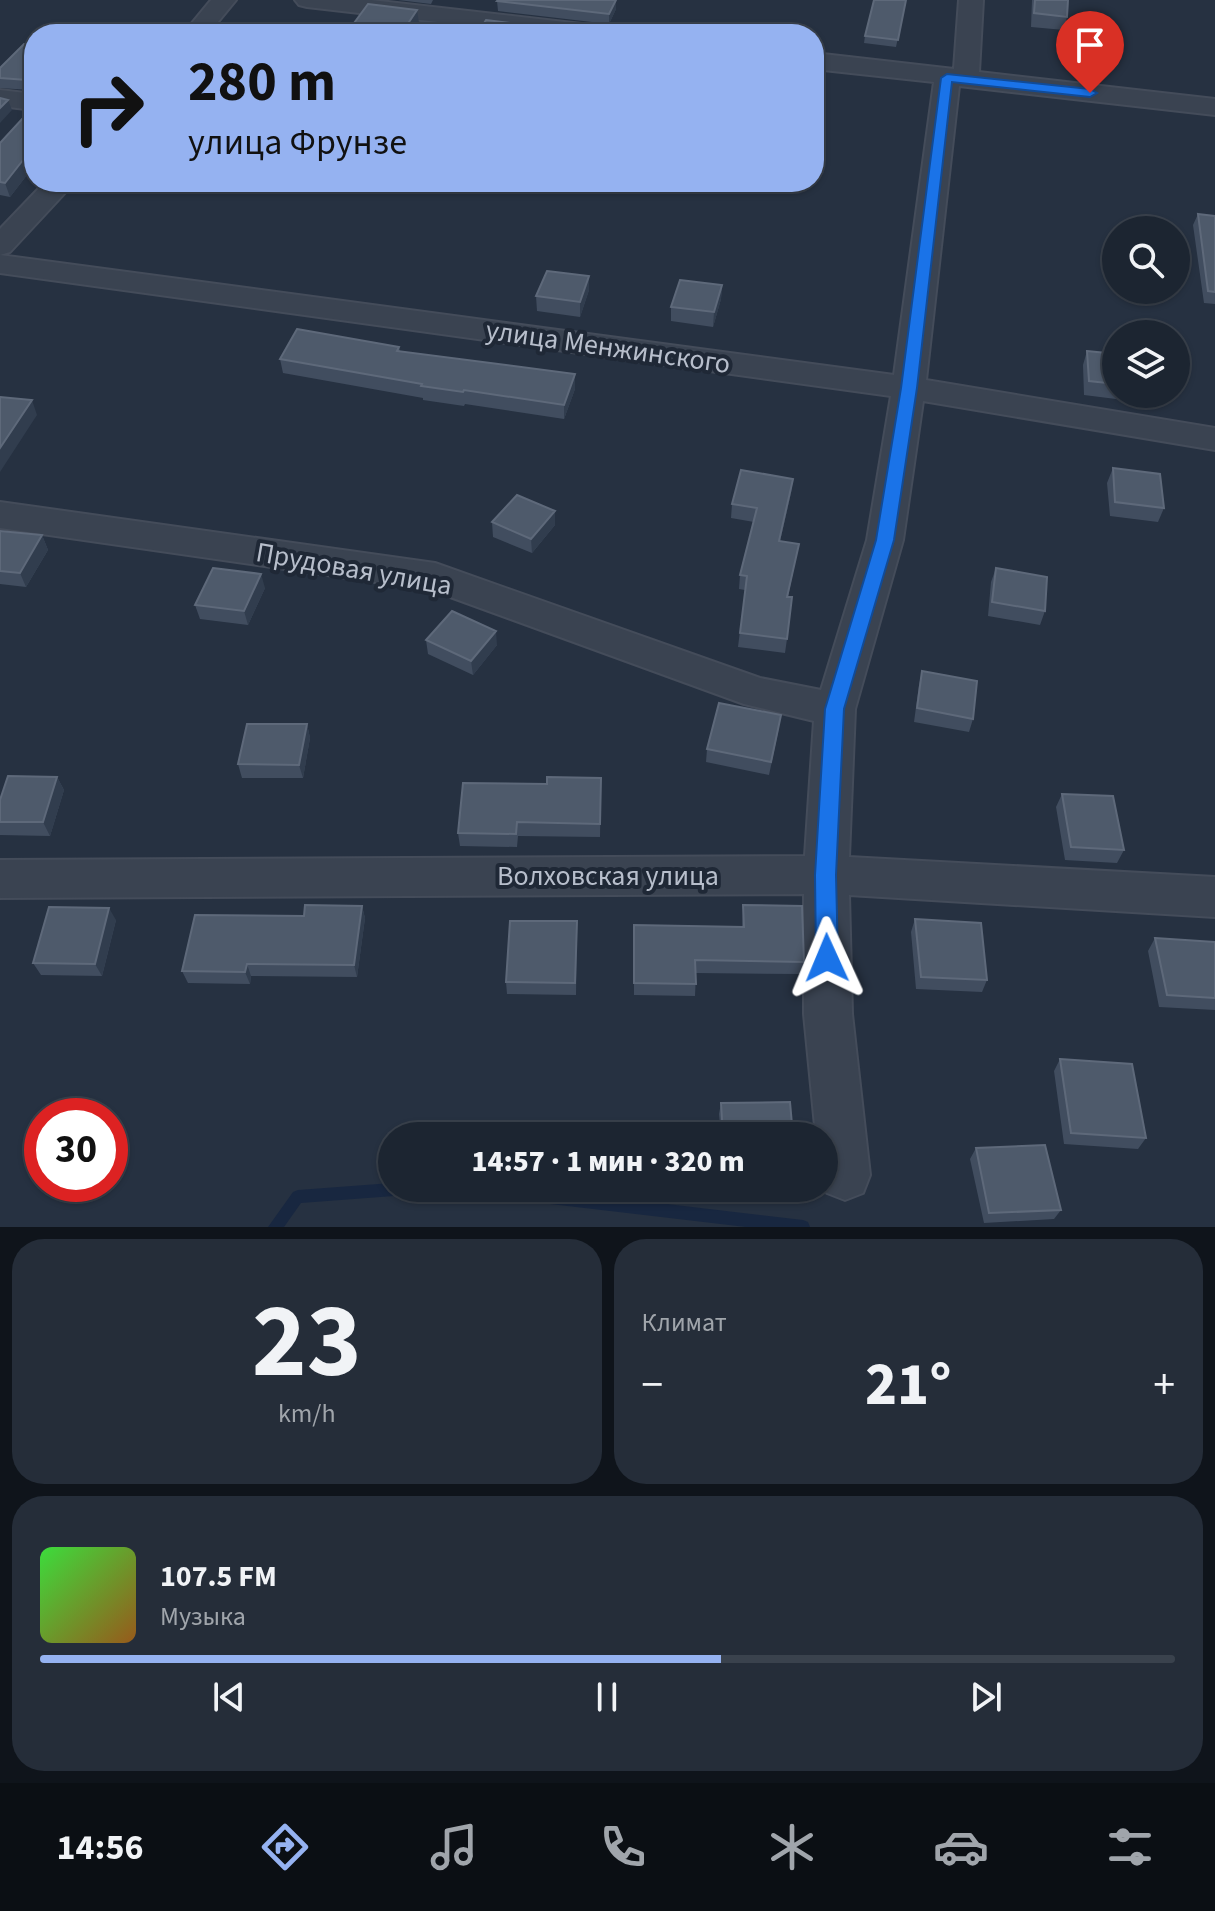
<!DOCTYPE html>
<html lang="ru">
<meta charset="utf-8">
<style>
body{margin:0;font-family:"Source Sans 3",sans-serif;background:#252d39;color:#f1f3f6;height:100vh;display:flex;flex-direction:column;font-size:30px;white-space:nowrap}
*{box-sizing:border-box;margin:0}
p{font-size:26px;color:#a0a5ab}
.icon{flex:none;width:44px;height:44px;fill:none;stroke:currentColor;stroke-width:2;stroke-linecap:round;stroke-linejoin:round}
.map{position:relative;height:1227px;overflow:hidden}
.sheet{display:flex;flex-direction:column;gap:12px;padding:12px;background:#0f141b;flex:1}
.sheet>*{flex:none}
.guide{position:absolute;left:24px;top:24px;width:800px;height:168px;border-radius:32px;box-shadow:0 2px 6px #0004,0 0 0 2px #3a424d;background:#95b2f1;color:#111;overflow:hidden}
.buttons{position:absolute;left:1102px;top:216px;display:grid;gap:16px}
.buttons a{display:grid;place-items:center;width:88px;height:88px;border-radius:50%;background:#1c2531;box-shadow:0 2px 6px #0004,0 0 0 2px #3a424d;font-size:40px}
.speed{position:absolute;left:24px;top:1098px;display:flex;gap:16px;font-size:40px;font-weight:700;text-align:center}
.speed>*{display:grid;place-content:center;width:104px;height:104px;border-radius:50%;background:#1c2531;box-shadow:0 2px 6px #0004,0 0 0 2px #3a424d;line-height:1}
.speed .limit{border:12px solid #d22;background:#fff;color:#111}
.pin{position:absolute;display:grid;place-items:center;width:68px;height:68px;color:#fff;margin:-82px -34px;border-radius:50% 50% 50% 0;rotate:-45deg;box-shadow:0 0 8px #0007}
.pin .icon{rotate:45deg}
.me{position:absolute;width:88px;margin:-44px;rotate:359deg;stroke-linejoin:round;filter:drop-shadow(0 0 6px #0008)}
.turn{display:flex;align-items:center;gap:28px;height:168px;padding:0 32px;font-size:36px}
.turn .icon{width:104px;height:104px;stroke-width:2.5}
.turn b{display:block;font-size:56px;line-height:68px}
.big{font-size:60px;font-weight:800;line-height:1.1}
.sheet .widget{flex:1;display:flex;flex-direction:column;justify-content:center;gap:12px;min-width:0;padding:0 28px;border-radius:32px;background:#252d39}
.sheet .dial{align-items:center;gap:0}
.dial b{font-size:104px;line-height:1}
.song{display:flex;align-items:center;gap:24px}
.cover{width:96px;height:96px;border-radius:12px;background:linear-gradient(135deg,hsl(120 70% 55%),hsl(30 70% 35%))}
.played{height:8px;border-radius:4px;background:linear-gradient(90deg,#95b2f1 60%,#3a424d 60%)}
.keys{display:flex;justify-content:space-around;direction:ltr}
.heat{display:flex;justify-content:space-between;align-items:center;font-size:44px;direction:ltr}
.sheet .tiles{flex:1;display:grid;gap:12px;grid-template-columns:1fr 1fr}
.widget:last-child{grid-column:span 2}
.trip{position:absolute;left:378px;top:1122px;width:460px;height:80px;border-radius:40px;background:#1c2531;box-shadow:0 2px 6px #0004,0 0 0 2px #3a424d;font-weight:800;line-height:80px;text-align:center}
.tab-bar{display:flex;height:128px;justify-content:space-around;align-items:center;background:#0b0f14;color:#a0a5ab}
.tab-bar .icon{width:56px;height:56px}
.tab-bar .on{color:#95b2f1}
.tab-bar b{font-size:36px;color:#f1f3f6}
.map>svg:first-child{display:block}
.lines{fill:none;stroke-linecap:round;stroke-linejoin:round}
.stream{fill:#182740;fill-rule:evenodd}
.minor-casing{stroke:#444c5a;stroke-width:4}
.minor{fill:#3a4351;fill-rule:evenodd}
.wall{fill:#414d5f}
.shaded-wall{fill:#313d4e}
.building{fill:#4e5a6b;stroke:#5e697a;stroke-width:2}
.route{fill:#1a73e8;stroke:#114b97;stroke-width:2}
.labels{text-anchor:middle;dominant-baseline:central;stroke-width:8;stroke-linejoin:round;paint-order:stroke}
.street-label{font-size:28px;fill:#b7becb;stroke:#1f2836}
</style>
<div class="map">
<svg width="1215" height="1227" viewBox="0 0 1215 1227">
<rect width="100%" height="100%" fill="#263141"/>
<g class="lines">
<path class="stream" d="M392,1183V1188H414L412,1193L407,1195L301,1203L284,1227H268L293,1192L298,1190Z
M468,1188H532L803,1220L808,1222L810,1227H746L475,1195L470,1193Z"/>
<defs>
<path id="minor" d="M211,0H236L208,34H183Z
M295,0H371L608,27L617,29L620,34H543L307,7L299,5Z
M959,0H983L979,72L1215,99V115L959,86L926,380L1215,428V450L923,401L903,540L855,709L849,857L1215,877V917L849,895L852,1014L870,1175L863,1193L845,1200L827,1193L824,1186V1136H816L804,1014V894L0,898V860L805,856L814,721L744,704L431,590L0,528V502L435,563L760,678L821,690L867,540L891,396L0,273V255L894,375L934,82L814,69V53L954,69Z
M0,90L34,94V110L0,106Z
M45,182H75L10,252L0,255V229Z"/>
</defs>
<use href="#minor" class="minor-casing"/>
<use href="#minor" class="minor"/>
</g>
<path class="wall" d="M398,0H433L431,4Z
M616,0V9L609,24L498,11L497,1Z
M906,0L896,47L864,43L865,36Z
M1032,0H1068L1067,17L1064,30L1031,27Z
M34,45L30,90L0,88V68Z
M34,106V166L10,197L0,195V143Z
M1198,214L1215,216V304L1204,303L1193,225Z
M722,285L721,299L713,327L671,321V307Z
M589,290L580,317L537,311L536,296Z
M399,347L400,351L575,374V389L564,419L465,404L464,406L423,400V398L283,373L280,359Z
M1087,351L1116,354V394H1135L1132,401L1084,395L1083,365Z
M1113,468L1164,508L1158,522L1110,516L1107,483Z
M793,479L791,493L780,541L796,558L788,597L787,639L785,653L738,647L745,590L739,589L740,575L754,522L731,518L732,504Z
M492,522L555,525L532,553L493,537Z
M0,531L42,535L48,550L26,587L0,584Z
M996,568L1045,611L1040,625L988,616L991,582Z
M265,588L248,625L200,619L195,605Z
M426,640L497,645L473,675L428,654Z
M922,671L973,719L969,732L914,722L919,685Z
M307,724L310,738L303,778H242L238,764Z
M779,728L769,775L706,762L707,749Z
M57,777L64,790L50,836L0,835V800Z
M601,778L600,837L518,836L517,847L460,846L458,833L547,784Z
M1062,794L1124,850L1117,863L1065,860L1056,807Z
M743,905L804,962L801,974L696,973L695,996L634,995V925L742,927Z
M362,906L365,918L357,977L251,976L250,984L188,983L182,971L304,916Z
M915,919L987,980L982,992L916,989L911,932Z
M116,920L102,976L41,975L33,963Z
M577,921L576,995L507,994L506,982Z
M1155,938L1215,942V1010L1159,1007L1148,951Z
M1060,1059L1146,1138L1138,1149L1064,1144L1054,1071Z
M721,1103L793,1136H721L719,1114Z
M976,1148L1061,1210L1054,1219L984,1223L970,1159Z"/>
<path class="shaded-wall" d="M616,0V9L609,24V14Z
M417,10L419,23L411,34H401Z
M34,72V86L30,90L27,80Z
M8,100L12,110L0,123V108Z
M34,146V166L10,197L5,183Z
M589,276V290L580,317V302Z
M722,285L721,299L713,327L714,312Z
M575,374V389L564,419V405Z
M32,400L37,415L0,472V448Z
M793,479L791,493L777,555L779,541Z
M555,511V525L532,553L531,539Z
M42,535L48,550L26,587L20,573Z
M261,574L265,588L248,625L244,611Z
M496,631L497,645L473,675L471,661Z
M307,724L310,738L303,778L299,765Z
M57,777L64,790L50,836L43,822Z
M362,906L365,918L357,977L354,965Z
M109,908L116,920L102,976L95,964Z
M247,964L251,976L250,984L245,972Z"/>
<path class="building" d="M498,0H616L609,14L497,1Z
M874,0H906L898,40L865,36Z
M1035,0H1068L1067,17L1034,13Z
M368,4L417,10L401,34H346Z
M486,20L543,27H603L599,34H477Z
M24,44L34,45V72L27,80L0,78V68Z
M0,98L8,100L0,108Z
M34,106V146L5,183L0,182V143Z
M1198,214L1215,216V292L1208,291Z
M547,271L589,276L580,302L536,296Z
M680,280L722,285L714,312L671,307Z
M297,329L399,347L397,351L575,374L564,405L464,390L463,392L421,386L422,384L280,359Z
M1087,351L1116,354V384L1089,381Z
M0,397L32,400L0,448Z
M1113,468L1160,474L1164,508L1115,502Z
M741,470L793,479L779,541L799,544L787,597H792L787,639L740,633L747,576L740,575L757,508L732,504Z
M517,495L555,511L531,539L492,522Z
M0,531L42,535L20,573L0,571Z
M213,568L261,574L244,611L195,605Z
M996,568L1047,577L1045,611L992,602Z
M452,611L496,631L471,661L426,640Z
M922,671L977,681L973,719L917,708Z
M719,703L781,715L771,762L707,749Z
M247,724H307L299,765L238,764Z
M8,776L57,777L43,822H0V800Z
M547,777L601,778L600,824L517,822L516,834L458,833L463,783L547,784Z
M1062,794L1113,796L1124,850L1071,847Z
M305,905L362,906L354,965L247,964L245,972L182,971L195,915L304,916Z
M743,905L802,906L804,962L695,960L696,984L634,983V925L744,927Z
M49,907L109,908L95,964L33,963Z
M915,919L981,923L987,980L921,977Z
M510,921H577L575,983L506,982Z
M1155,938L1215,942V998L1167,995Z
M1060,1059L1132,1064L1146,1138L1071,1133Z
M790,1102L793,1136H723L721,1103Z
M1045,1145L1061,1210L989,1213L976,1148Z"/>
<path class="route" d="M947,74L1090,89L1097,93L1090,97L952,82L917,388L894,540L844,709L836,875L838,958L835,965L827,968L819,965L816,958L815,875L825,709L876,540L901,388L941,78Z"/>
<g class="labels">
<g class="street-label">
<text transform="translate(608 347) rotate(8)">улица Менжинского</text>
<text transform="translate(354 569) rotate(10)">Прудовая улица</text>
<text x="608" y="876">Волховская улица</text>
</g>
</g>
</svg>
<div class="buttons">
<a><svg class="icon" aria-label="search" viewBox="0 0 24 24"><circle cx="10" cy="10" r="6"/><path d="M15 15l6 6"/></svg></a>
<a><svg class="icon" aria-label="layers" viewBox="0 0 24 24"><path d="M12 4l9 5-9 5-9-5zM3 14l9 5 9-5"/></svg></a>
</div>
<div class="speed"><div class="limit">30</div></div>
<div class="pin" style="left:1090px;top:93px;background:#d93025"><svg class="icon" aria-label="arrive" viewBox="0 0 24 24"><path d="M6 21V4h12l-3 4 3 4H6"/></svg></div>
<svg class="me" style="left:827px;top:958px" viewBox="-20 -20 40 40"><path d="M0-17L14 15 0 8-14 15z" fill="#1a73e8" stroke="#fff" stroke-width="4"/></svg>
<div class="trip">14:57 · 1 мин · 320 m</div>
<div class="guide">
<div class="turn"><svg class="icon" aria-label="right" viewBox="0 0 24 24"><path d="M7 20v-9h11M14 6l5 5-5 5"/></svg><div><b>280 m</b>улица Фрунзе</div></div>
</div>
</div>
<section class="sheet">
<div class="tiles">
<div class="widget dial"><b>23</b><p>km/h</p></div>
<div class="widget"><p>Климат</p>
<div class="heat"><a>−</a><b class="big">21°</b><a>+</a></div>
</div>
<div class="widget">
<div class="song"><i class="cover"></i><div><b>107.5 FM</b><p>Музыка</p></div></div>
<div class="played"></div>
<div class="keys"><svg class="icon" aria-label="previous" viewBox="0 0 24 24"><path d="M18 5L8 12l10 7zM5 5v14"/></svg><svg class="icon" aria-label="pause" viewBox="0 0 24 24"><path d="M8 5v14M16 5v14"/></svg><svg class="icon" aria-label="next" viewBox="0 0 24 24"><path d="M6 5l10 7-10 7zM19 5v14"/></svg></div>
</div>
</div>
</section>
<nav class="tab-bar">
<b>14:56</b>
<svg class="icon on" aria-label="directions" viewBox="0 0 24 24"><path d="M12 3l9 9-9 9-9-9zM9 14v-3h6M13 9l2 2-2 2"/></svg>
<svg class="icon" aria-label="music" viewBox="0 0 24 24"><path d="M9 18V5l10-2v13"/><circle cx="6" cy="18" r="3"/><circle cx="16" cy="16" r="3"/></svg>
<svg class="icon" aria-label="phone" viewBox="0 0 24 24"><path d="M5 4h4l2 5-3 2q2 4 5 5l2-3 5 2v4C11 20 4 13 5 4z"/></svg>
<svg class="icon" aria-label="climate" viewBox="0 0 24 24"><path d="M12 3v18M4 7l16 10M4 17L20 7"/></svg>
<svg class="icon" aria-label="car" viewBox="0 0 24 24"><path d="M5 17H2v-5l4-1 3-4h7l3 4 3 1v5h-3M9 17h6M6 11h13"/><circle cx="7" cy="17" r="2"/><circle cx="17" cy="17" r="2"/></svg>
<svg class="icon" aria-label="filters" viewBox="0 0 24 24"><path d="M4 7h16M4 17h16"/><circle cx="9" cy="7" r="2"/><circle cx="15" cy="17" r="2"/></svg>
</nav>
